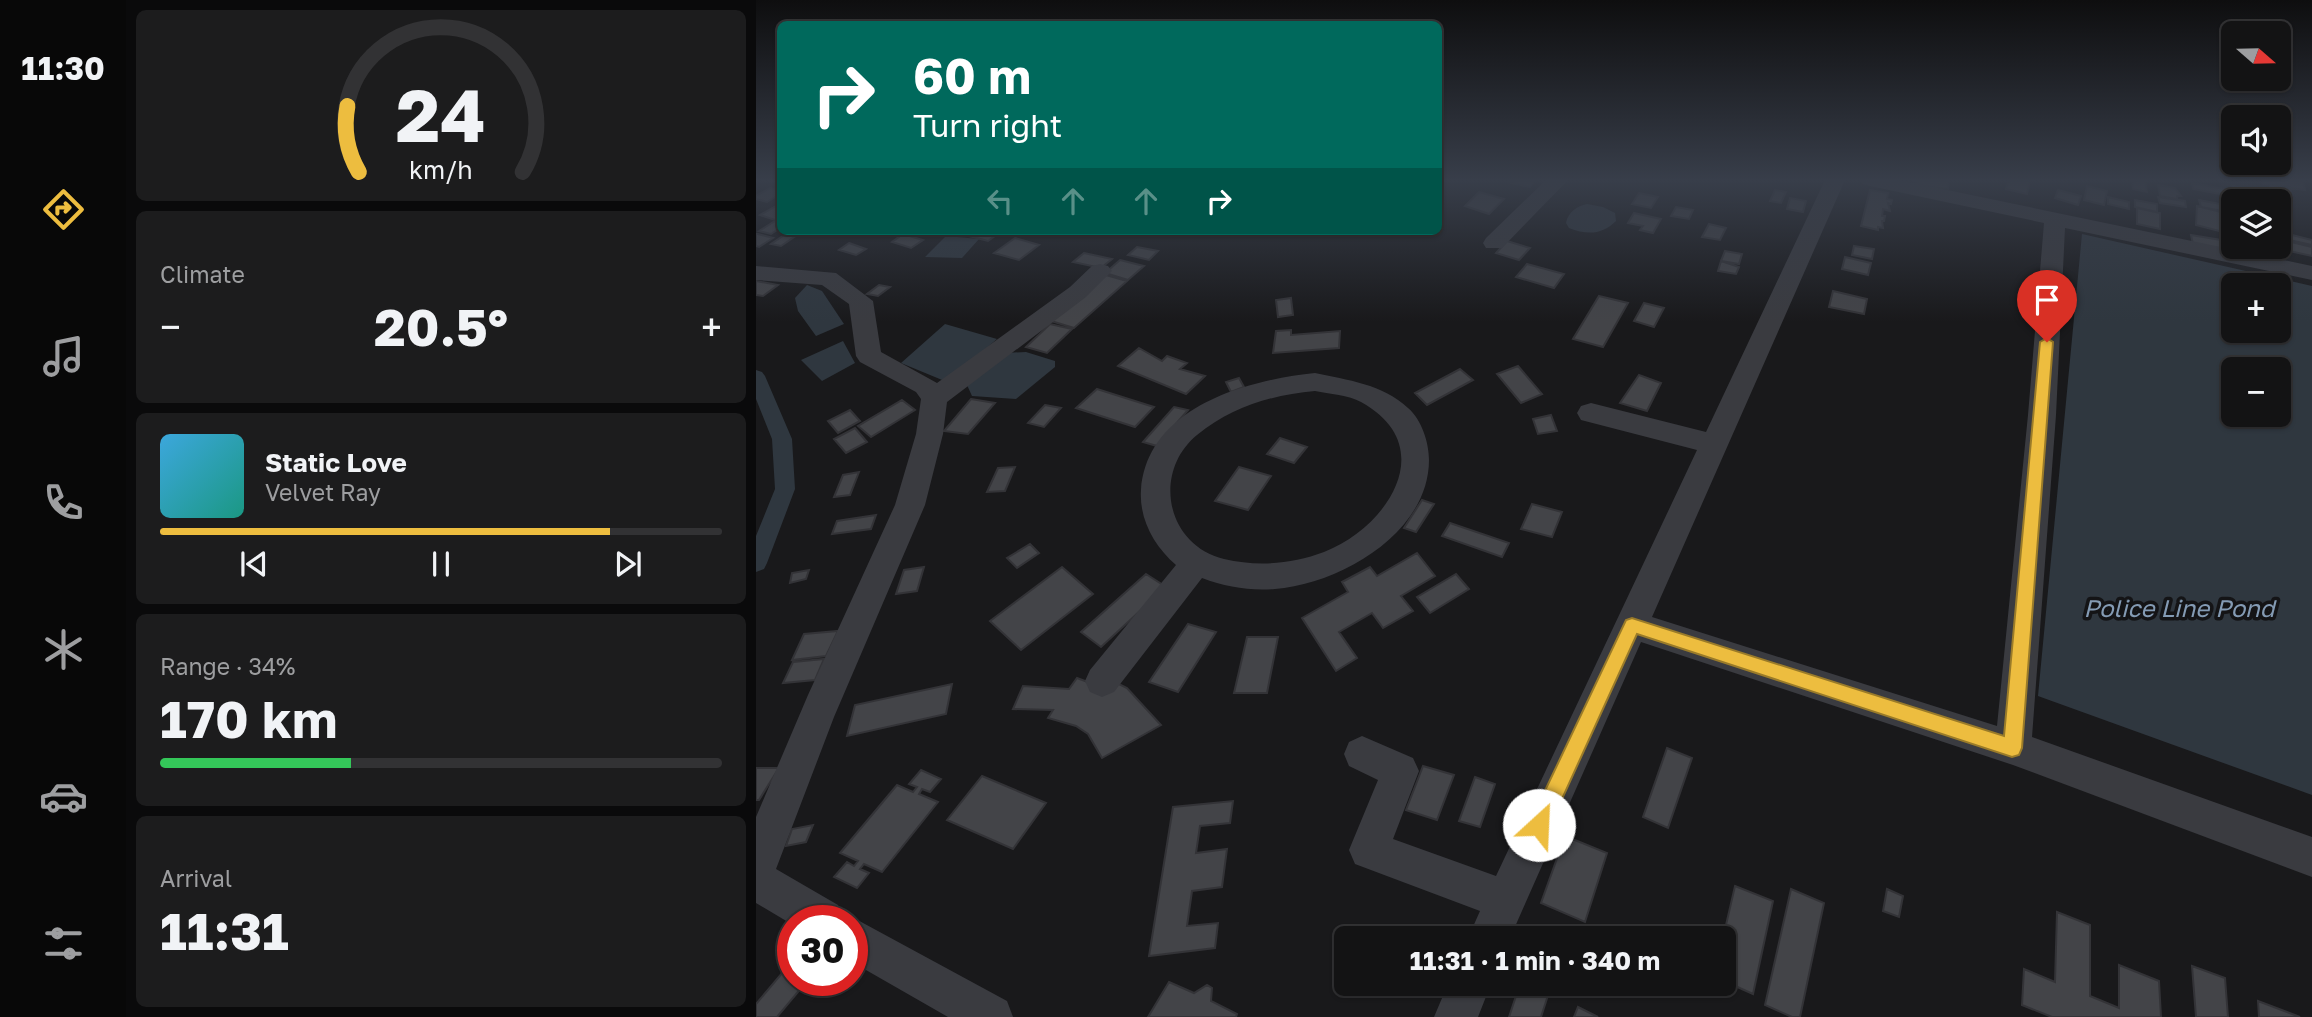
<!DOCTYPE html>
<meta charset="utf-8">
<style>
body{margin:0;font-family:"Golos Text",sans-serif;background:#1c1c1d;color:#f1f3f6;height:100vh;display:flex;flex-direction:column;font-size:26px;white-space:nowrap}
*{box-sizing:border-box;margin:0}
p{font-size:23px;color:#9d9ea0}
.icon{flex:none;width:38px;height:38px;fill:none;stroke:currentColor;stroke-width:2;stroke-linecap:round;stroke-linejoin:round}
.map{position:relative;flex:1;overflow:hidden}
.sheet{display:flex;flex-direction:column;gap:10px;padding:10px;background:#0a0a0b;width:630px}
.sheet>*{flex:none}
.banner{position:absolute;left:21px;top:21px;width:665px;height:214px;border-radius:10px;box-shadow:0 2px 5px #0004,0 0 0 2px #323234;background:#00695c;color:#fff;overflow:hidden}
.needle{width:46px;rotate:110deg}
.fabs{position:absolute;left:1465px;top:21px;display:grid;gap:14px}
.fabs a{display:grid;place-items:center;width:70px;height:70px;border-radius:10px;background:#131314;box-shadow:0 2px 5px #0004,0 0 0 2px #323234;font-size:35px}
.speed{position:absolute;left:21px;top:905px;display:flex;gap:14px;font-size:35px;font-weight:700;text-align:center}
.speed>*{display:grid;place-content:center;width:91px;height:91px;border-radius:50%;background:#131314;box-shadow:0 2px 5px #0004,0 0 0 2px #323234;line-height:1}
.speed .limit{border:10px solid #d22;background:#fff;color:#111}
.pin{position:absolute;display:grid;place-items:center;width:60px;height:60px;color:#fff;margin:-72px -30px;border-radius:50% 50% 50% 0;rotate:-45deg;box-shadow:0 0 7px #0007}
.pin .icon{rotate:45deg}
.me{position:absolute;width:77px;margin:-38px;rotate:25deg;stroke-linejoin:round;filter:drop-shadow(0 0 5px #0008)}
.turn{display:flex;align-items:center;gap:24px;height:147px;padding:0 21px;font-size:32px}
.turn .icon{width:91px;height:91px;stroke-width:2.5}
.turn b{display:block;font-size:49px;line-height:60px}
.lanes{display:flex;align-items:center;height:66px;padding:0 21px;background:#0003;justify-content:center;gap:35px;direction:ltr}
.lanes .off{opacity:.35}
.big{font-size:52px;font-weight:700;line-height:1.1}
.sheet .tile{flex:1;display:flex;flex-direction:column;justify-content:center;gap:10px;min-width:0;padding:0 24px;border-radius:10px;background:#1c1c1d}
.sheet .dial{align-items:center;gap:0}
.dial svg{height:182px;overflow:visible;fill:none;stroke:#323234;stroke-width:7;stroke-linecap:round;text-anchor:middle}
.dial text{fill:#f1f3f6;stroke:none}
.song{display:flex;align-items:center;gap:21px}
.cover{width:84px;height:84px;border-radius:10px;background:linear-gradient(135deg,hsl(200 70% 55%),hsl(170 70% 35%))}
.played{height:7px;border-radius:4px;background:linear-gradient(90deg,#edbd3f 80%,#323234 80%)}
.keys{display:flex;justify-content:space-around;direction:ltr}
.heat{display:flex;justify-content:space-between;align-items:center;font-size:38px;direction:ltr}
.charge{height:10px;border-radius:5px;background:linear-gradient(90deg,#34c759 34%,#323234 0)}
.trip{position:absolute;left:578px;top:926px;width:402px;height:70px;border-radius:10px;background:#131314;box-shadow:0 2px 5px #0004,0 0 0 2px #323234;font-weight:700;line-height:70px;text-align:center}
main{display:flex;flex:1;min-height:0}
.menu{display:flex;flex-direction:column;width:126px;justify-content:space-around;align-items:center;background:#080808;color:#9d9ea0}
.menu .icon{width:49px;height:49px}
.menu .active{color:#edbd3f}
.menu b{font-size:32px;color:#f1f3f6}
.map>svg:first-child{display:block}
.water{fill:#2f373f;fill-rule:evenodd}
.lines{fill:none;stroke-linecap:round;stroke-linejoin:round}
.canal{fill:#2f373f;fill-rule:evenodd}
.building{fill:#434448;stroke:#333337;stroke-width:2}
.minor{fill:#3a3b40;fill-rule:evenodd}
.route{fill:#edbd3f;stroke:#9a7b29;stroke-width:2}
.labels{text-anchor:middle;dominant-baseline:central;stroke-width:7;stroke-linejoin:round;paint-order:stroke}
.water-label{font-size:24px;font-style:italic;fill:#849bb4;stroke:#141416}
</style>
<main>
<nav class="menu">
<b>11:30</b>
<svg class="icon active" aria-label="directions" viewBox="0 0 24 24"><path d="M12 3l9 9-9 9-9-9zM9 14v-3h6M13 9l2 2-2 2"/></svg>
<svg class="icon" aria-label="music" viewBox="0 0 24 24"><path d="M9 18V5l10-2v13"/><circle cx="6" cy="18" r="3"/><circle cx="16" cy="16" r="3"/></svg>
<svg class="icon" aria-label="phone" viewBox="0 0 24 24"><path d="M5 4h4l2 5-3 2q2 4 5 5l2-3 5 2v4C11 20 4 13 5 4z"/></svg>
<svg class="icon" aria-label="climate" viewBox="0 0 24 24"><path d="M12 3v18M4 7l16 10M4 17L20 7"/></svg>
<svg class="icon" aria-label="car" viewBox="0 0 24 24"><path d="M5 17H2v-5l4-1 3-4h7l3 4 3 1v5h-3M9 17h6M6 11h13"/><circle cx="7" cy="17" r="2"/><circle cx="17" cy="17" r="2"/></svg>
<svg class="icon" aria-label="filters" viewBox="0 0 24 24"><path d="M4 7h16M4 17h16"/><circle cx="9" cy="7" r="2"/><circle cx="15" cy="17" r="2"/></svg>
</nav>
<section class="sheet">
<div class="tile dial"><svg viewBox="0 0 100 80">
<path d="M14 69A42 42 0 1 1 86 69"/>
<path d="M14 69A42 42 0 0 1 9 40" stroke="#edbd3f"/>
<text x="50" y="56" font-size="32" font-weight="700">24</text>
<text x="50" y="72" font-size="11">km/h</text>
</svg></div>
<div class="tile"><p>Climate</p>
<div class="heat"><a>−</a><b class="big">20.5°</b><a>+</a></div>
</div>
<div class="tile">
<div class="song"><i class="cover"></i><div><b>Static Love</b><p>Velvet Ray</p></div></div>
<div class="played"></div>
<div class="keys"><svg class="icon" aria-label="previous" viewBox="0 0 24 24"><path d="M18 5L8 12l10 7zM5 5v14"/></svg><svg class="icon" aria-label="pause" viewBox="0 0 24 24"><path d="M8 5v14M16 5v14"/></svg><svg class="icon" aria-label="next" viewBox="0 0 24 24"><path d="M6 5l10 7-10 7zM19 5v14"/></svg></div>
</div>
<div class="tile"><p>Range · 34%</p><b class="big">170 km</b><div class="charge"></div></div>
<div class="tile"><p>Arrival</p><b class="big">11:31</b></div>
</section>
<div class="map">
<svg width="1556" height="1017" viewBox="0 0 1556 1017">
<rect width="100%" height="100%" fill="#19191b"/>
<path class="water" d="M831,204L847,207L859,213L860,221C846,235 831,235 813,228L810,223C812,212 821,206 831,204Z
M1326,234L1556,286V795L1282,696ZM1477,285H1522V331H1477ZM1477,369H1522V415H1477Z
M190,236L223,239L206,258L169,257Z
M51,285L66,291L88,324L60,336L42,311L39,298Z
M189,324L241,339L191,382L145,363Z
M87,341L99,363L66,381L45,360Z
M270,352L299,361V367L260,399L216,396L211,385L248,353Z"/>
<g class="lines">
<path class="canal" d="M0,370L6,372L9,376L36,439L39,489L11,563L8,569L0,572V536L19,489L16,439L0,399Z"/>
</g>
<path class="building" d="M753,180H780L774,187L751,182Z
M1156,180H1193L1192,189L1167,186Z
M1253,180H1274L1271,194L1250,189Z
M1376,180H1389L1391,192L1377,189Z
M1507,180H1547L1549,190L1507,184Z
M1436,183L1468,189L1469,195L1437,189Z
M1402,185L1419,188L1425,196H1421V199L1404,196Z
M1514,185L1534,187L1536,200L1516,196Z
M1331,186L1351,191L1348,205L1328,200Z
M1477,186L1496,190L1497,201L1478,198Z
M14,188L24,190V194L11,202L0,199V196Z
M1019,190L1030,192L1025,203L1014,201Z
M1114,190L1132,193L1131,199L1136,200L1135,204L1132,203L1134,211L1127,209L1126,216H1129L1128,221H1126L1127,228L1122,227V230L1105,226Z
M1302,190L1325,196L1322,205L1299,198Z
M723,192L748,199L733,214L709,206Z
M883,193L902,197L895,208L876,204Z
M1352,197L1373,202V209L1352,204Z
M1402,197L1429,201L1430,207L1404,203Z
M1034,198L1050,201L1047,212L1031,209Z
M1379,200L1401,204V212L1379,207Z
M1443,200L1475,206L1477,213L1445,207Z
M20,206L24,207V216L19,220L4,215Z
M1441,206L1473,214L1472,222L1477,224V228L1472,227L1471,233L1440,225Z
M920,207L937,210L933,219L915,216Z
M1381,208L1404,213V229L1381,224Z
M878,213L905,219L897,233L884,230L887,226L872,223Z
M19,221L24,222V228L15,234L3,231Z
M953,224L970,228L964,240L946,237Z
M34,231L44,233L25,246L15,244Z
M221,231H246L232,241L213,236Z
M0,234H2L17,238L3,247L0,246Z
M147,234L167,240L155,248L136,242Z
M1532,234L1556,240V245L1533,240Z
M1435,235L1465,240L1467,249L1437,244Z
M1522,236H1526L1527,255L1509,250V247H1522Z
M259,238L283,245L263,260L238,253Z
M751,241L774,248L763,260L740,253Z
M1531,241L1556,247V256L1533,251Z
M93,243L110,249L100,255L83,250Z
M1098,246L1118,249L1116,259L1096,255Z
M381,247L402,251L393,260L372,255Z
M1495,248L1526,255L1527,263L1515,260L1511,254L1512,259L1496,256Z
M969,251L986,254L983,264L965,261Z
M328,253L356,259L345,268L317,262Z
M1089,257L1115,263L1112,275L1086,269Z
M364,260L388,266L372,280L349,273Z
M965,261L983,267L980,274L962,271Z
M771,264L808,274L798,288L760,277Z
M350,275L371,281L318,328L295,321Z
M0,282V281L22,285L7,296L0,295Z
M123,285L134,287L122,296L111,294Z
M1077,291L1111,299L1108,314L1073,307Z
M843,296L872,303L847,347L817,339Z
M535,298L537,315L522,317L520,300Z
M888,303L908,308L898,327L878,321Z
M294,324L316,329L291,353L270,347Z
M535,330V335L584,331L583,348L517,353L520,331Z
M383,348L406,361L411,356L431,363L424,369L449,376L430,394L362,366Z
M762,366L786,394L765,403L741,374Z
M704,369L717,380L671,405L659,393Z
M883,375L905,383L891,411L864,403Z
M483,378L488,387L475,392L470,382Z
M341,389L398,407L379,427L320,408Z
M215,399L239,403L212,434L188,431Z
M146,400L159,410L115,437L102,426Z
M289,405L305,408L288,427L272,423Z
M418,407L432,410L401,446L387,442Z
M94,410L104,421L82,433L72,421Z
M795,415L801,431L782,434L777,419Z
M99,428L111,442L90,453L78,439Z
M524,438L551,447L538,463L511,454Z
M259,467L249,491L231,492L242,468Z
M483,467L515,476L492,510L459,501Z
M103,472L94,495L78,497L87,475Z
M666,500L678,504L660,532L648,528Z
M776,504L806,512L796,537L765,529Z
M120,515L115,529L76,534L81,521Z
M694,523L753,543L746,557L686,536Z
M274,544L283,553L261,568L251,558Z
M661,553L679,576L645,596L657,611L627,628L616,613L583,632L601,658L580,671L546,618L592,592L586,582L614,567L621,576Z
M168,567L161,591L140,594L148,570Z
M306,567L337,594L265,650L234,621Z
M53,570L50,579L34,583L36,573Z
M390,574L410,587L345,647L325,632Z
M700,574L713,589L674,613L661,597Z
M432,624L460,632L422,692L393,682Z
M82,631L70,656L36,660L48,634Z
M491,637H522L511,693H478Z
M68,659L59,680L27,683L37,662Z
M321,678L353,690L359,682L371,688L405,725L346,758L332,734L320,726L292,718L297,710L257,709L267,686L313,689Z
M196,684L190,714L91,736L99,705Z
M911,748L936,758L912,828L887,817Z
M667,766L698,775L681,820L650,810Z
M0,768H23L3,800H0Z
M165,770L185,779L174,792L166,789L163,794L182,802L126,872L108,864L104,869L113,873L101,888L78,877L91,862L98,866L102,861L84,853L141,785L157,792L161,787L153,784Z
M226,776L290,803L257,849L191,820Z
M719,777L739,784L724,827L703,821Z
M477,801L474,823L444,826L440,853L471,849L466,887L436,891L431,926L462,923L459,948L393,956L417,807Z
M57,825L50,842L30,846L36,829Z
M809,836L851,853L829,922L785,903Z
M979,886L1017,901L997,994L968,981L967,938Z
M1035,889L1068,903L1044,1017H1036L1009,1005Z
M1131,889L1147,896L1143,917L1127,911Z
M1301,912L1334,925V996L1363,1008V965L1403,981L1405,1017H1296L1266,1005L1268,969L1299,982Z
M32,966L37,969V980H52L21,1017H0V1004Z
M1436,966L1469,978L1472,1017H1440Z
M413,982L438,993L451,985L456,988L455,1001L481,1014L480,1017H392Z
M764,984L795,986L785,1017H753Z
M1502,1001L1544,1017H1503Z
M822,1007L842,1017H818Z"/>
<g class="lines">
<path class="minor" d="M790,180H812L746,248H730L727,243L730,238Z
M1069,180H1089L896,617L1241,726L1272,415L1288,223L1114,186L1107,184L1104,180H1143L1556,266V280L1309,228L1300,415L1276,737L1556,837V877L1257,765L885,642L754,938H712L724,911L599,864L593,850L622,780L593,766L588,754L593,742L606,736L657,758L663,771L637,839L740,876L941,450L825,420L821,413L825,406L835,403L950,432Z
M344,264L352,266L356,271L330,297L191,402L187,434L169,505L78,717L20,869L82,905L88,920H37V925L0,903V817L52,695L139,505L160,434L165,399L160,392L104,362L100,356L93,304L66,285L0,280V266L80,273L117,301L125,352L181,383L314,287L336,266Z
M559,373C591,380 627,384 652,408C666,420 673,443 673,460C673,533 584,584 519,589C494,591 470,587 446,578L358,692L346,697L334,692L329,681L334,670L420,565C398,546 383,519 385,490C391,407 491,380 559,373ZM559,391C573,394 593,395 605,402C685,446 632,527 568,552C536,564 502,567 468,559C410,545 396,472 441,435C476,407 515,395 559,391Z
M96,917L251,1001L257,1017H192L96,962V920H88Z
M692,984H735L722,1017H678Z"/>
</g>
<linearGradient id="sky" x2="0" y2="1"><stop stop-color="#0e0e0f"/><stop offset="0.56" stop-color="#383e4a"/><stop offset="1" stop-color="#383e4a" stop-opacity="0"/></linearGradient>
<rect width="1556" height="322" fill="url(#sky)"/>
<path class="route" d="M1291,338L1297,342L1266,748L1263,755L1256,757L881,634L791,832L783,835L776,832L773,825L776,818L870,620L876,618L1248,736L1284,342Z"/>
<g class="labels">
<g class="water-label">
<text x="1423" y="607">Police Line Pond</text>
</g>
</g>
</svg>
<div class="fabs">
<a><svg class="needle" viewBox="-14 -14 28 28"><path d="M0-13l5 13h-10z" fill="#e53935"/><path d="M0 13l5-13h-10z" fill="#9d9ea0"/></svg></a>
<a><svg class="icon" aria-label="sound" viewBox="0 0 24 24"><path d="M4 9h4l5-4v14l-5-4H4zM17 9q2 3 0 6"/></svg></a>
<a><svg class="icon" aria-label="layers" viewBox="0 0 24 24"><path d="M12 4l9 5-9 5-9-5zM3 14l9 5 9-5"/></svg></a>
<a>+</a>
<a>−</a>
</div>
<div class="speed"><div class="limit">30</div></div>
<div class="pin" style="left:1291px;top:342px;background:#d93025"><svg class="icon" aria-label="arrive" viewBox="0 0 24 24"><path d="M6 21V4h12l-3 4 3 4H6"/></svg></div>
<svg class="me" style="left:783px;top:825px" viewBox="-20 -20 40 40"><circle r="19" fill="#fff"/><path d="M0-13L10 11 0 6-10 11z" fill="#edbd3f"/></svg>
<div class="trip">11:31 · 1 min · 340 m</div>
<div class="banner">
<div class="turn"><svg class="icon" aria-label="right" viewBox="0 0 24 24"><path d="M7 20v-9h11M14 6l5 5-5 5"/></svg><div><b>60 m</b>Turn right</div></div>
<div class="lanes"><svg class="icon off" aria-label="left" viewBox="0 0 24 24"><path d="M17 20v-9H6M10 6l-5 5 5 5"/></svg><svg class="icon off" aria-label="ahead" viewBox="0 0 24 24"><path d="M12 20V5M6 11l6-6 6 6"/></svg><svg class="icon off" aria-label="ahead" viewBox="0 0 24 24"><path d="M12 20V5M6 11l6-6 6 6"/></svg><svg class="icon" aria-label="right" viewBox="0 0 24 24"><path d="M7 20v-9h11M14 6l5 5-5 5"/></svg></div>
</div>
</div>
</main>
